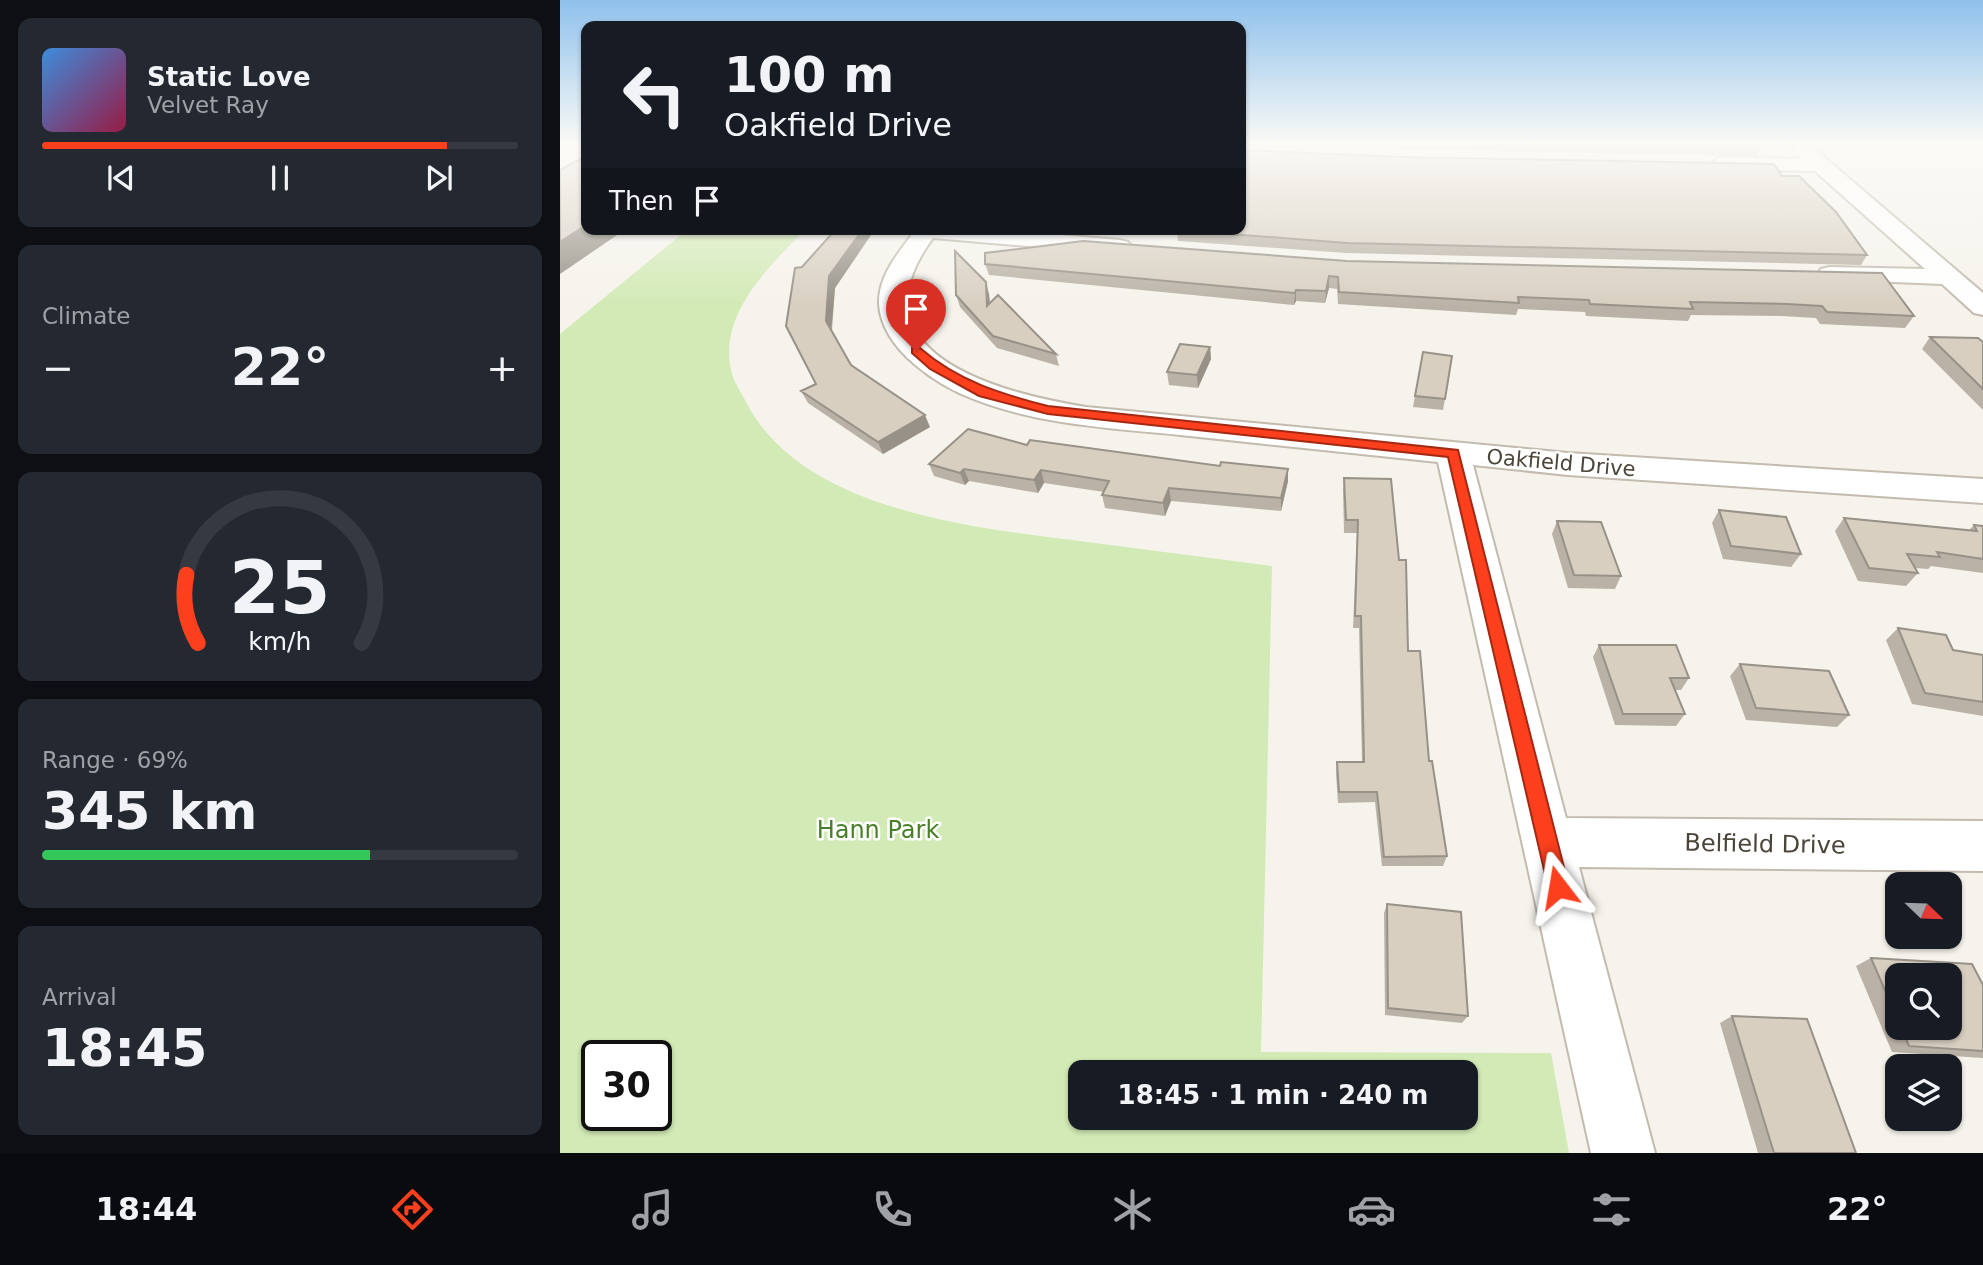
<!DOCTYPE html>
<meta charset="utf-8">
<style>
body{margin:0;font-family:"DejaVu Sans",sans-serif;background:#242831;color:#f1f3f6;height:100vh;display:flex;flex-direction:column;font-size:26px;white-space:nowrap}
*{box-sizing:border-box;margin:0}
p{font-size:23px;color:#9ea1a6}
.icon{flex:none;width:38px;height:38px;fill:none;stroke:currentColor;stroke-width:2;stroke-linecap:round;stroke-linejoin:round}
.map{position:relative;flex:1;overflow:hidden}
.drawer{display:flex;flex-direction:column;gap:18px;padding:18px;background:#0d0f14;width:560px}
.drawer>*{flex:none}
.hud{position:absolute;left:21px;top:21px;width:665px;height:214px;border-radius:14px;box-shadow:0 2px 5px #0004;background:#171b24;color:#f1f3f6;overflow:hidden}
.needle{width:46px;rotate:113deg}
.fabs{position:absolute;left:1325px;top:872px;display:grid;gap:14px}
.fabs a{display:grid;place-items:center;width:77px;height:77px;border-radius:14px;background:#171b24;box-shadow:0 2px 5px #0004;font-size:35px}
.speed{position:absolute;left:21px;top:1040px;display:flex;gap:14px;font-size:35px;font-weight:700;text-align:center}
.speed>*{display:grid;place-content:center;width:91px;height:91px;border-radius:50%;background:#171b24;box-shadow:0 2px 5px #0004;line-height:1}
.speed .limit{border:4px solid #111;border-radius:10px;background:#fff;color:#111}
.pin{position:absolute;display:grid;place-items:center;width:60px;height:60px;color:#fff;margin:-72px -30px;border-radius:50% 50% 50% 0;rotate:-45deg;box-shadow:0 0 7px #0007}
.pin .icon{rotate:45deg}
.me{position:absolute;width:77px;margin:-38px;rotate:346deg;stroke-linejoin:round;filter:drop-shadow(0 0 5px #0008)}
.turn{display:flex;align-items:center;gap:24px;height:147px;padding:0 28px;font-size:32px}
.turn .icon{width:91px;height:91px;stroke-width:2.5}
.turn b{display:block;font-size:49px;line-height:60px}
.then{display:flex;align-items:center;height:66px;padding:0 28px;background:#0003;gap:14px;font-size:26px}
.big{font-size:52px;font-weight:800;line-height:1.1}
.drawer .widget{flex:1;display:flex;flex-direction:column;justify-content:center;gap:10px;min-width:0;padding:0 24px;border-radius:14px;background:#242831}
.drawer .dial{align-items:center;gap:0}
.dial svg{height:182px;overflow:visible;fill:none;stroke:#363941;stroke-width:7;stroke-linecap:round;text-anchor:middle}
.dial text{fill:#f1f3f6;stroke:none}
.song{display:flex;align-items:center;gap:21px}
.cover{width:84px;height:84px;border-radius:10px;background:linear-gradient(135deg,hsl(210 70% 55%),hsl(340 70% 35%))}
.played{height:7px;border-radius:4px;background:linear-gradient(90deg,#fc3f1d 85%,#363941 85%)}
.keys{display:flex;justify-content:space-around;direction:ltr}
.heat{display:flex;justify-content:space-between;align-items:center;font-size:38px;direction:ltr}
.charge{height:10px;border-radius:5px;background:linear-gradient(90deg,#34c759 69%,#363941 0)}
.trip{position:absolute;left:508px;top:1060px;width:410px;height:70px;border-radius:14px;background:#171b24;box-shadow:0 2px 5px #0004;font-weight:800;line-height:70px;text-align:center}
.menu{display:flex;height:112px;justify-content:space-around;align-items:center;background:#090b0e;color:#9ea1a6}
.menu .icon{width:49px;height:49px}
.menu .active{color:#fc3f1d}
.menu b{font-size:32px;color:#f1f3f6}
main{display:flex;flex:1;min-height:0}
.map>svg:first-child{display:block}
.green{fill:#d2eab5;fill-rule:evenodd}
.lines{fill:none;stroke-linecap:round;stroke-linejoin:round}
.minor-casing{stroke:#c2bbae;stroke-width:4}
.minor{fill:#fff;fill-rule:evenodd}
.wall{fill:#bab2a6;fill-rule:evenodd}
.shaded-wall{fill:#979187}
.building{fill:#d8cfc1;stroke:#979187;stroke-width:2}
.route{fill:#fc3f1d;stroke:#a42913;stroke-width:2}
.labels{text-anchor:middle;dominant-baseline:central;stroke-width:5;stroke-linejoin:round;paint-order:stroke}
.street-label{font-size:21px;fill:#4b4439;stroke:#fff}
.near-park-label{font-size:24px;fill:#4a7f2a;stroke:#fff}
.near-street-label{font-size:24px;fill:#4b4439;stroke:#fff}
</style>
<main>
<section class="drawer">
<div class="widget">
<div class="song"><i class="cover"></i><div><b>Static Love</b><p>Velvet Ray</p></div></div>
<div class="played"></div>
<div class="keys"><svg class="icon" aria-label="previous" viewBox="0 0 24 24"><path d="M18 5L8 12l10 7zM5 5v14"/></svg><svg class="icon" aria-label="pause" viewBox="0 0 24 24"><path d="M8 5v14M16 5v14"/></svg><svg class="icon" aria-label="next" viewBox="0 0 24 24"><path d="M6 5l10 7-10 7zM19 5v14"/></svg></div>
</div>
<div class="widget"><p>Climate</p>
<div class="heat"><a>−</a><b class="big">22°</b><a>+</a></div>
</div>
<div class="widget dial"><svg viewBox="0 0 100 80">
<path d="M14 69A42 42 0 1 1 86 69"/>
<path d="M14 69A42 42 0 0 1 9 39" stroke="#fc3f1d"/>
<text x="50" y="56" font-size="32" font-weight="700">25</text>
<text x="50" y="72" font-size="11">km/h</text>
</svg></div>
<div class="widget"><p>Range · 69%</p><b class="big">345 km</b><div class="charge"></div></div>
<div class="widget"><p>Arrival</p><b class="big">18:45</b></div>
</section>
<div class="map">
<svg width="1423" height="1153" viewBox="0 0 1423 1153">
<rect width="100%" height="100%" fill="#f6f3ec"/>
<path class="green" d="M128,229H246C209,266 156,316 172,374C175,384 181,392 186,402C243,513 419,528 527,542C589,550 650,558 712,566L701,1052L991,1053L1009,1153H0V334ZM37,1055H96V1115H37ZM520,1073H905V1118H520Z"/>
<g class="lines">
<defs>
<path id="minor" d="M1232,145H1250L1423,293V315L1414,313L1382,284L1261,279L1258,274L1261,269L1270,267L1365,269L1255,171L1161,169L1151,163L1161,157L1242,159Z
M356,229H429L560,240L568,242L572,247L568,252L560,254L373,238C287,354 440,393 526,407L1008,453L1423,479V503L1008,475L913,465L1006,818L1423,821V871L1019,867L1095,1153H1031L878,462C792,453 706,444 620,435C552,428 481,425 416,400C378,386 322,350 319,304C318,275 340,251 356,229Z"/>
</defs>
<use href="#minor" class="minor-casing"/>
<use href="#minor" class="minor"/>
</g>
<path class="wall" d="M747,145H1200L1201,147L1197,156L840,149Z
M1222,176L1307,255L1301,265L786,253L618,241L617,230Z
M313,232L275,288L272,331L291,365L370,427L323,454L248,403L241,391L256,384L242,267Z
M787,261L1322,273L1354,316L1345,328L1260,324L1256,318L1221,316L1131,315L1128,321L1026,316L1025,312L958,309L956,315L778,304L777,289L769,288L765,303L736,301L734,305L429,275L425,264Z
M429,294L430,303L496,354L499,366L437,348L400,307L396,295Z
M1370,337L1423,342V410L1362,349Z
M650,347L651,359L638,388L609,385L607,372Z
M863,352L885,399L883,410L853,407Z
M467,445L728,481L721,511L611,501L605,516L545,508L542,495L544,492L484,483L478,493L409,481L405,485L374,476L369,464Z
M784,478L848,651L887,856L883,866H822L815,802L778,803L776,773L777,762H802L799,628H793L797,533H784L783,491Z
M1159,510L1241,554L1231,567L1163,559L1152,523Z
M1284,518L1409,530L1414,525L1423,526V573L1371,566L1368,569L1355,568L1358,573L1346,586L1298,581L1275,531Z
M997,521L1061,576L1055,589L1008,588L992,534Z
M1338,628L1393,650L1423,655V716L1352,704L1326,640Z
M1039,645L1129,678L1121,690H1115L1125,714L1116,726L1055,725L1033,657Z
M1180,664L1289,715L1277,727L1186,720L1170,676Z
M827,904L908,1016L902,1023L825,1015L824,913Z
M1311,958L1423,985V1058L1332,1052L1296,966ZM1337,975L1390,1027H1337Z
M1172,1016L1296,1153H1198L1160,1023Z"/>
<path class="shaded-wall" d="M26,225V229H66L0,274V242Z
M303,229H312L313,232L275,288L271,333L266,321L269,276Z
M769,276V288L765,303L766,291Z
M426,282L429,294L431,318L427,306Z
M736,290V301L734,305L735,293Z
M650,347L651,359L638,388L637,375Z
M365,415L370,427L323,454L318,442Z
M404,469L409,481L405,485L400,473Z
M728,469V481L721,511V498Z
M481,470L484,483L478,493L474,480Z
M609,488L611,501L605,516L603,503Z"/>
<path class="building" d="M1129,145H1200L1201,147Z
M681,150L841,157L1214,164L1222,176H1239L1276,212L1307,255L787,243L617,230L625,229H681Z
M26,156V225L0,242V170Z
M276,229H303L269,276L266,321L291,365L365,415L318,442L241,391L256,384L226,326L235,268L242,267Z
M523,241L787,261L1322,273L1354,316L1267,312L1262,306L1227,304L1130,302L1133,309L1030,304L1029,300L958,297L959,303L779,292L778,277L769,276L766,291L736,290L735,293L425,264V253Z
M395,251L426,282L427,306L438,295L496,354L433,336L396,295Z
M1370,337L1418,338L1423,342V389Z
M620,344L650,347L637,375L607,372Z
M863,352L892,356L885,399L855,396Z
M408,429L467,445L470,440L660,466L661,462L728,469L721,498L609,488L603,503L542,495L549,481L481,470L474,480L404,469L400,473L369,464Z
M784,478L831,479L839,560H846L848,651H860L869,761H872L887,856L824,857L817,792H779L777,762H804L801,616H795L798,520H786Z
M1159,510L1226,517L1241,554L1171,546Z
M1284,518L1417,531L1414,525L1423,526V559L1377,552L1380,557L1347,554L1358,573L1309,568Z
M997,521L1041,522L1061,576L1014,575Z
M1338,628L1386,635L1393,650L1423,655V702L1365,693Z
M1039,645H1116L1129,678H1110L1125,714H1063Z
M1180,664L1269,671L1289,715L1196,708Z
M827,904L901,912L908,1016L828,1008Z
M1311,958L1412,964L1423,985V1051L1349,1046L1341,1027H1390V975H1337V1018Z
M1172,1016L1247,1019L1296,1153H1214Z"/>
<linearGradient id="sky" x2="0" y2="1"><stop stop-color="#8fc1ec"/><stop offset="0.47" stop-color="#fbfaf6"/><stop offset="1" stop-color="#fbfaf6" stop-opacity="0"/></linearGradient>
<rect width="1423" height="307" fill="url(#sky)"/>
<path class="route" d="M352,348H360C398,381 441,394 488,406L898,450L1009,887L1006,894L998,898L991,894L988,887L888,457L488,414L419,396L370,369L352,353Z"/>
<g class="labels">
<g class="street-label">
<text transform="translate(1001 463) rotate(5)">Oakfield Drive</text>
</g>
<g class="near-park-label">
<text x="318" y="830">Hann Park</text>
</g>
<g class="near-street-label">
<text transform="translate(1205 844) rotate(1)">Belfield Drive</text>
</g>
</g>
</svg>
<div class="fabs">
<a><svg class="needle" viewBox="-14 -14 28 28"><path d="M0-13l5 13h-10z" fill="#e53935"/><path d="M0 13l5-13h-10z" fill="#9ea1a6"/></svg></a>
<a><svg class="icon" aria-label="search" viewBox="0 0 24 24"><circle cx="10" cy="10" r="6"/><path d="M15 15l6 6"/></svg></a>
<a><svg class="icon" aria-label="layers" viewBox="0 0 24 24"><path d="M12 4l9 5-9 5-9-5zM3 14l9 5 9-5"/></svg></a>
</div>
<div class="speed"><div class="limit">30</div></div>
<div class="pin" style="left:356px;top:351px;background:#d93025"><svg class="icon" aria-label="arrive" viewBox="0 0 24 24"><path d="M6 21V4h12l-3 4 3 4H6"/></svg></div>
<svg class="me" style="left:998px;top:887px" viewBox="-20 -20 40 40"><path d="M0-17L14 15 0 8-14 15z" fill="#fc3f1d" stroke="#fff" stroke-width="4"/></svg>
<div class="trip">18:45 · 1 min · 240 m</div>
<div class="hud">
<div class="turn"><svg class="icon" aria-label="left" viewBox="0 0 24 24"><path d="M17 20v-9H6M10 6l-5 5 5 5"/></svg><div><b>100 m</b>Oakfield Drive</div></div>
<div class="then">Then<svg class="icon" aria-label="arrive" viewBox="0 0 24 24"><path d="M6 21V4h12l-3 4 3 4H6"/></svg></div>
</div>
</div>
</main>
<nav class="menu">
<b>18:44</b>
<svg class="icon active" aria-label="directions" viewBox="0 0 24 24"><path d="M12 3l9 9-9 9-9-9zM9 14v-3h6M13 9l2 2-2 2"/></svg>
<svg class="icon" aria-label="music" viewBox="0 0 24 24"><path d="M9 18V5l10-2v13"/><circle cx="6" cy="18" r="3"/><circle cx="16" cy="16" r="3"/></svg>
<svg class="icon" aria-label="phone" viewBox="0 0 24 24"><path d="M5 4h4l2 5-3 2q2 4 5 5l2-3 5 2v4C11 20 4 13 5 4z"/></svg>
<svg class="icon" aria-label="climate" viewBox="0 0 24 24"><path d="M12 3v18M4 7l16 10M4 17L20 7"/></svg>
<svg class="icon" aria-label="car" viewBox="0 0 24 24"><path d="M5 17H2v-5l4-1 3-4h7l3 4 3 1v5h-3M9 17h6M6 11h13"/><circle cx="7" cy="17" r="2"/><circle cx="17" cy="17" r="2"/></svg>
<svg class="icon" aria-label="filters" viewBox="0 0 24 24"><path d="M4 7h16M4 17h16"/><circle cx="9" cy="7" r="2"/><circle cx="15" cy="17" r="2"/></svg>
<b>22°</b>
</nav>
